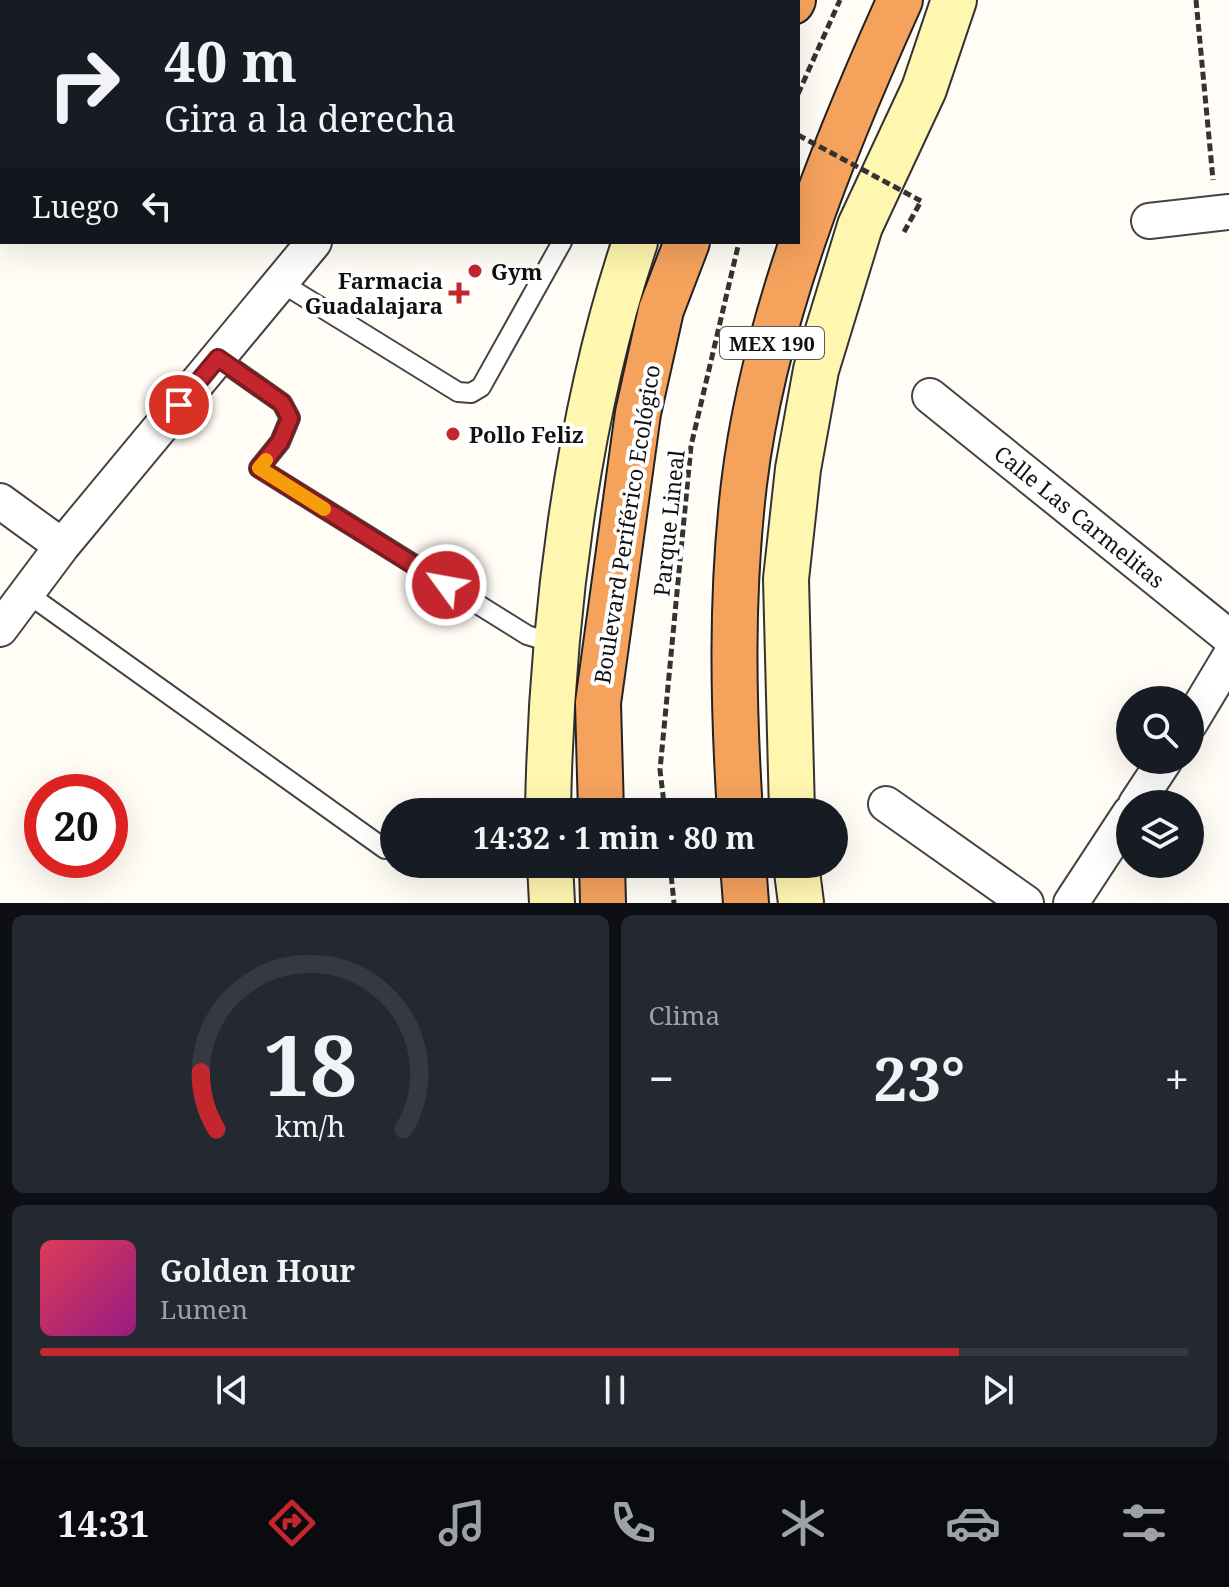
<!DOCTYPE html>
<html lang="es">
<meta charset="utf-8">
<style>
body{margin:0;font-family:"Noto Serif",serif;background:#242831;color:#f1f3f6;height:100vh;display:flex;flex-direction:column;font-size:30px;white-space:nowrap}
*{box-sizing:border-box;margin:0}
p{font-size:26px;color:#9ea1a6}
.icon{flex:none;width:44px;height:44px;fill:none;stroke:currentColor;stroke-width:2;stroke-linecap:round;stroke-linejoin:round}
.map{position:relative;height:903px;overflow:hidden}
.sheet{display:flex;flex-direction:column;gap:12px;padding:12px;background:#0d0f14;flex:1}
.sheet>*{flex:none}
.hud{position:absolute;left:0px;top:0px;width:800px;height:244px;box-shadow:0 8px 32px #0002;background:#171b24;color:#f1f3f6;overflow:hidden}
.controls{position:absolute;left:1116px;top:686px;display:grid;gap:16px}
.controls a{display:grid;place-items:center;width:88px;height:88px;border-radius:50%;background:#171b24;box-shadow:0 8px 32px #0002;font-size:40px}
.speed{position:absolute;left:24px;top:774px;display:flex;gap:16px;font-size:40px;font-weight:700;text-align:center}
.speed>*{display:grid;place-content:center;width:104px;height:104px;border-radius:50%;background:#171b24;box-shadow:0 8px 32px #0002;line-height:1}
.speed .limit{border:12px solid #d22;background:#fff;color:#111}
.pin{position:absolute;display:grid;place-items:center;width:68px;height:68px;color:#fff;margin:-34px;border:4px solid #fff;border-radius:50%;box-shadow:0 2px 8px #0007}
.me{position:absolute;width:88px;margin:-44px;rotate:302deg;stroke-linejoin:round;filter:drop-shadow(0 0 6px #0008)}
.turn{display:flex;align-items:center;gap:28px;height:168px;padding:0 32px;font-size:36px}
.turn .icon{width:104px;height:104px;stroke-width:2.5}
.turn b{display:block;font-size:56px;line-height:68px}
.then{display:flex;align-items:center;height:76px;padding:0 32px;background:#0003;gap:16px;font-size:30px}
.big{font-size:60px;font-weight:700;line-height:1.1}
.sheet .tile{flex:1;display:flex;flex-direction:column;justify-content:center;gap:12px;min-width:0;padding:0 28px;border-radius:12px;background:#242831}
.sheet .dial{align-items:center;gap:0}
.dial svg{height:208px;overflow:visible;fill:none;stroke:#363941;stroke-width:7;stroke-linecap:round;text-anchor:middle}
.dial text{fill:#f1f3f6;stroke:none}
.song{display:flex;align-items:center;gap:24px}
.cover{width:96px;height:96px;border-radius:12px;background:linear-gradient(135deg,hsl(350 70% 55%),hsl(310 70% 35%))}
.played{height:8px;border-radius:4px;background:linear-gradient(90deg,#c4262e 80%,#363941 80%)}
.keys{display:flex;justify-content:space-around;direction:ltr}
.heat{display:flex;justify-content:space-between;align-items:center;font-size:44px;direction:ltr}
.sheet .tiles{flex:1;display:grid;gap:12px;grid-template-columns:1fr 1fr}
.tile:last-child{grid-column:span 2}
.trip{position:absolute;left:380px;top:798px;width:468px;height:80px;border-radius:40px;background:#171b24;box-shadow:0 8px 32px #0002;font-weight:700;line-height:80px;text-align:center}
.tabs{display:flex;height:128px;justify-content:space-around;align-items:center;background:#090b0e;color:#9ea1a6}
.tabs .icon{width:56px;height:56px}
.tabs .on{color:#c4262e}
.tabs b{font-size:36px;color:#f1f3f6}
.map>svg:first-child{display:block}
.lines{fill:none;stroke-linecap:round;stroke-linejoin:round}
.lane-casing{stroke:#444;stroke-width:22}
.street-casing{stroke:#444;stroke-width:38}
.secondary-casing{stroke:#333;stroke-width:48}
.highway-casing{stroke:#222;stroke-width:48}
.path{stroke:#333;stroke-width:5;stroke-dasharray:8 4;stroke-linecap:butt}
.lane{stroke:#fff;stroke-width:18}
.street{stroke:#fff;stroke-width:34}
.secondary{stroke:#fff6b0;stroke-width:44}
.highway{stroke:#f5a25d;stroke-width:44}
.path-bridge{stroke:#333;stroke-width:5;stroke-dasharray:8 4;stroke-linecap:butt}
.route-casing{stroke:#7f191e;stroke-width:20}
.route{stroke:#c4262e;stroke-width:14}
.slow{stroke:#f59e0b;stroke-width:14}
.poi-dot{fill:#c4262e;stroke:#fff;stroke-width:3}
.labels{text-anchor:middle;dominant-baseline:central;stroke-width:8;stroke-linejoin:round;paint-order:stroke}
.shield{fill:#fff;stroke:#585858;stroke-width:2}
.shield-label{font-size:20px;font-weight:bold;fill:#111}
.poi-label{font-size:22px;font-weight:bold;fill:#111;stroke:#fff;text-anchor:start}
.street-label{font-size:22px;fill:#111;stroke:#fff}
</style>
<div class="map">
<svg width="1229" height="903" viewBox="0 0 1229 903">
<rect width="100%" height="100%" fill="#fffdf5"/>
<g class="lines">
<defs>
<path id="lane" d="M345,2L346,0
M631,2L632,0
M280,282L458,392L471,393L481,387L562,242
M218,358L282,403L290,418L280,442L259,468L527,635L556,644
M28,594L385,849"/>
<path id="street" d="M298,0L301,2
M490,2L491,0
M0,181L2,178
M1149,221L1229,212
M930,396L1229,637
M0,501L62,546
M0,629L62,546L314,242
M1190,723L1229,658
M886,804L1026,903
M1136,804L1165,760
M1071,903L1130,813"/>
<path id="secondary" d="M742,2L743,0
M548,812C551,628 576,417 635,242
M792,812L786,579L798,469L816,370L860,226L924,89L954,0
M550,864L552,903
M796,864L801,903"/>
<path id="highway" d="M792,2L793,0
M601,812L598,703L638,413L661,310L687,242
M740,812C733,702 731,594 744,484C764,319 832,151 900,0
M602,864L603,903
M743,864L746,903"/>
</defs>
<use href="#lane" class="lane-casing"/>
<use href="#street" class="street-casing"/>
<use href="#secondary" class="secondary-casing"/>
<use href="#highway" class="highway-casing"/>
<path class="path" d="M1196,0L1213,180
M798,94L840,0
M904,232L921,201
M665,812L660,770L691,446L739,242
M670,864L674,903"/>
<use href="#lane" class="lane"/>
<use href="#street" class="street"/>
<use href="#secondary" class="secondary"/>
<use href="#highway" class="highway"/>
<path class="path-bridge" d="M798,135L921,201"/>
</g>
<g class="lines">
<defs>
<path id="route" d="M179,405L218,358L282,403L290,418L280,442L259,468L446,585"/>
</defs>
<use href="#route" class="route-casing"/>
<use href="#route" class="route"/>
<path class="slow" d="M266,460L259,468L324,509"/>
</g>
<g class="poi-dot">
<circle cx="475" cy="271" r="8"/>
<path d="M455 281h8v8h8v8h-8v8h-8v-8h-8v-8h8z"/>
<circle cx="453" cy="434" r="8"/>
</g>
<g class="labels">
<rect class="shield" x="720" y="327" width="104" height="32" rx="6"/>
<g class="shield-label">
<text x="772" y="343">MEX 190</text>
</g>
<g class="poi-label">
<text x="491" y="271">Gym</text>
<text x="443" y="280" text-anchor="end">Farmacia<tspan x="443" dy="25">Guadalajara</tspan></text>
<text x="469" y="434">Pollo Feliz</text>
</g>
<g class="street-label">
<text transform="translate(1080 516) rotate(39)">Calle Las Carmelitas</text>
<text transform="translate(668 523) rotate(-84)">Parque Lineal</text>
<text transform="translate(626 524) rotate(-81)">Boulevard Periférico Ecológico</text>
</g>
</g>
</svg>
<div class="controls">
<a><svg class="icon" aria-label="search" viewBox="0 0 24 24"><circle cx="10" cy="10" r="6"/><path d="M15 15l6 6"/></svg></a>
<a><svg class="icon" aria-label="layers" viewBox="0 0 24 24"><path d="M12 4l9 5-9 5-9-5zM3 14l9 5 9-5"/></svg></a>
</div>
<div class="speed"><div class="limit">20</div></div>
<div class="pin" style="left:179px;top:405px;background:#d93025"><svg class="icon" aria-label="arrive" viewBox="0 0 24 24"><path d="M6 21V4h12l-3 4 3 4H6"/></svg></div>
<svg class="me" style="left:446px;top:585px" viewBox="-20 -20 40 40"><circle r="17" fill="#c4262e" stroke="#fff" stroke-width="3"/><path d="M0-11L8 9 0 5-8 9z" fill="#fff"/></svg>
<div class="trip">14:32 · 1 min · 80 m</div>
<div class="hud">
<div class="turn"><svg class="icon" aria-label="right" viewBox="0 0 24 24"><path d="M7 20v-9h11M14 6l5 5-5 5"/></svg><div><b>40 m</b>Gira a la derecha</div></div>
<div class="then">Luego<svg class="icon" aria-label="left" viewBox="0 0 24 24"><path d="M17 20v-9H6M10 6l-5 5 5 5"/></svg></div>
</div>
</div>
<section class="sheet">
<div class="tiles">
<div class="tile dial"><svg viewBox="0 0 100 80">
<path d="M14 69A42 42 0 1 1 86 69"/>
<path d="M14 69A42 42 0 0 1 8 47" stroke="#c4262e"/>
<text x="50" y="56" font-size="32" font-weight="700">18</text>
<text x="50" y="72" font-size="11">km/h</text>
</svg></div>
<div class="tile"><p>Clima</p>
<div class="heat"><a>−</a><b class="big">23°</b><a>+</a></div>
</div>
<div class="tile">
<div class="song"><i class="cover"></i><div><b>Golden Hour</b><p>Lumen</p></div></div>
<div class="played"></div>
<div class="keys"><svg class="icon" aria-label="previous" viewBox="0 0 24 24"><path d="M18 5L8 12l10 7zM5 5v14"/></svg><svg class="icon" aria-label="pause" viewBox="0 0 24 24"><path d="M8 5v14M16 5v14"/></svg><svg class="icon" aria-label="next" viewBox="0 0 24 24"><path d="M6 5l10 7-10 7zM19 5v14"/></svg></div>
</div>
</div>
</section>
<nav class="tabs">
<b>14:31</b>
<svg class="icon on" aria-label="directions" viewBox="0 0 24 24"><path d="M12 3l9 9-9 9-9-9zM9 14v-3h6M13 9l2 2-2 2"/></svg>
<svg class="icon" aria-label="music" viewBox="0 0 24 24"><path d="M9 18V5l10-2v13"/><circle cx="6" cy="18" r="3"/><circle cx="16" cy="16" r="3"/></svg>
<svg class="icon" aria-label="phone" viewBox="0 0 24 24"><path d="M5 4h4l2 5-3 2q2 4 5 5l2-3 5 2v4C11 20 4 13 5 4z"/></svg>
<svg class="icon" aria-label="climate" viewBox="0 0 24 24"><path d="M12 3v18M4 7l16 10M4 17L20 7"/></svg>
<svg class="icon" aria-label="car" viewBox="0 0 24 24"><path d="M5 17H2v-5l4-1 3-4h7l3 4 3 1v5h-3M9 17h6M6 11h13"/><circle cx="7" cy="17" r="2"/><circle cx="17" cy="17" r="2"/></svg>
<svg class="icon" aria-label="filters" viewBox="0 0 24 24"><path d="M4 7h16M4 17h16"/><circle cx="9" cy="7" r="2"/><circle cx="15" cy="17" r="2"/></svg>
</nav>
